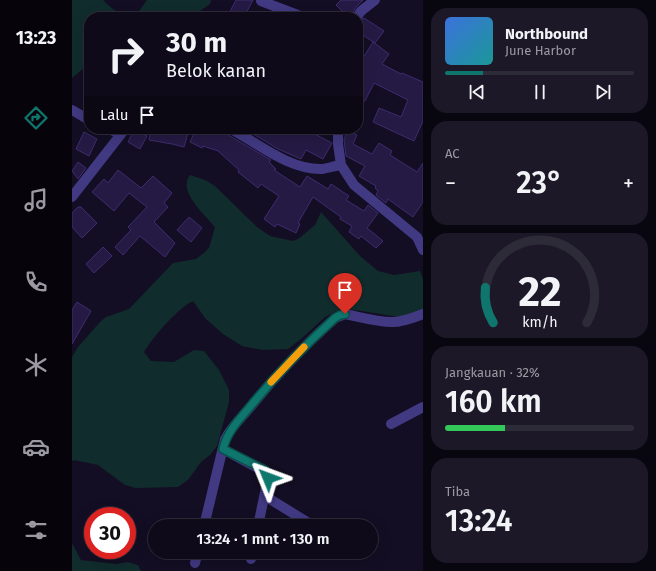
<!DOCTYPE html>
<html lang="id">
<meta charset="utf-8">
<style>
body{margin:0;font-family:"Fira Sans",sans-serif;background:#1c1827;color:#f1f3f6;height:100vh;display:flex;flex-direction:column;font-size:15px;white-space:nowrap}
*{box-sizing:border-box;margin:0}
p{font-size:13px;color:#9b9aa2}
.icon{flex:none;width:22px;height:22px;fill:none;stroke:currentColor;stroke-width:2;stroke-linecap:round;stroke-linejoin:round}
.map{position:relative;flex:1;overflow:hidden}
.details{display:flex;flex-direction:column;gap:8px;padding:8px;background:#08060e;width:233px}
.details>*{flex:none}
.guide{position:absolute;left:12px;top:12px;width:279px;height:122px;border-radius:16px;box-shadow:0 4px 16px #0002,0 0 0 1px #2e2b39;background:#0e0a1a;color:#f1f3f6;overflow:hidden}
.speed{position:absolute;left:12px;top:507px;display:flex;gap:8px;font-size:20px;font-weight:700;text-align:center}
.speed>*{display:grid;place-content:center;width:52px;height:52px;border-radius:50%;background:#0e0a1a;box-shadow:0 4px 16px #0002,0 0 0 1px #2e2b39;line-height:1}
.speed .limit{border:6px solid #d22;background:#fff;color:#111}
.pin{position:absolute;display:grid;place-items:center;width:34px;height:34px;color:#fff;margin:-41px -17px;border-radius:50% 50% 50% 0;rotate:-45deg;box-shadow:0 0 4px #0007}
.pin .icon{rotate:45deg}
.me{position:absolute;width:44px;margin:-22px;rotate:314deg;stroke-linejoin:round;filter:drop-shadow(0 0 3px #0008)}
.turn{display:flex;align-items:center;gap:14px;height:84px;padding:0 16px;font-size:18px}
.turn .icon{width:52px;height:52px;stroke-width:2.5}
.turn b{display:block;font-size:28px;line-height:34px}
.then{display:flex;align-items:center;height:38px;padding:0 16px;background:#0003;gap:8px;font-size:15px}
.big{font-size:30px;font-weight:600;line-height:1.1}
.details .tile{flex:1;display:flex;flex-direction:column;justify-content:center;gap:6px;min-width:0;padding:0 14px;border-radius:16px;background:#1c1827}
.details .dial{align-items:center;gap:0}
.dial svg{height:104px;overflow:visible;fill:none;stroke:#2e2b39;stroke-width:7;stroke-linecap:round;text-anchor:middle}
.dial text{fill:#f1f3f6;stroke:none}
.song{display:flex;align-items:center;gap:12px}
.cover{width:48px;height:48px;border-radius:6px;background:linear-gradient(135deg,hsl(220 70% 55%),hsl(180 70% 35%))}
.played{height:4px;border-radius:2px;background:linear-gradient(90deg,#0f766e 20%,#2e2b39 20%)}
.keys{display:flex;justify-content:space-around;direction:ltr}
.heat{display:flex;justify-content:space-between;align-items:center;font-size:22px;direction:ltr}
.charge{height:6px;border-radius:3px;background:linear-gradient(90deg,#34c759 32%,#2e2b39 0)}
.trip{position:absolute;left:76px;top:519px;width:230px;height:40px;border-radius:20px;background:#0e0a1a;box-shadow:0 4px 16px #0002,0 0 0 1px #2e2b39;font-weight:600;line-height:40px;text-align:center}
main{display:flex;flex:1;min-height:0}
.menu{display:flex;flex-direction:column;width:72px;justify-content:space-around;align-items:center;background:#06040a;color:#9b9aa2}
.menu .icon{width:28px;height:28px}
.menu .active{color:#0f766e}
.menu b{font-size:18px;color:#f1f3f6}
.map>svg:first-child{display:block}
.green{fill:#112c2d}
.building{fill:#251a44;stroke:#3e2c70}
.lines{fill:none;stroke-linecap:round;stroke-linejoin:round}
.street{stroke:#413982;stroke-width:10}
.route-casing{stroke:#0a4d48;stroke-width:10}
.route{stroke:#0f766e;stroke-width:7}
.slow{stroke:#f59e0b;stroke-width:7}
</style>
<main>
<nav class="menu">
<b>13:23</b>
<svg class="icon active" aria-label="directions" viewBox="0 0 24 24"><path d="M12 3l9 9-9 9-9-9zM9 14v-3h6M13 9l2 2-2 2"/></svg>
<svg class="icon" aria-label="music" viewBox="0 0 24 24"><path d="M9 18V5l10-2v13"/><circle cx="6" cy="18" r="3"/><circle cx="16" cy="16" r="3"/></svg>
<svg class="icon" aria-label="phone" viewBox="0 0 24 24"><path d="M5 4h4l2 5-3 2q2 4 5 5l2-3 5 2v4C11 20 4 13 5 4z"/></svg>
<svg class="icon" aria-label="climate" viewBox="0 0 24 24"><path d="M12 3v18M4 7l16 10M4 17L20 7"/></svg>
<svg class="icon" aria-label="car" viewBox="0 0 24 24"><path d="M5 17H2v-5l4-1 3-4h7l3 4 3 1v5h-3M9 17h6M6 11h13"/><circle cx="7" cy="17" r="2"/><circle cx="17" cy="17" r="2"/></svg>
<svg class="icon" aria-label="filters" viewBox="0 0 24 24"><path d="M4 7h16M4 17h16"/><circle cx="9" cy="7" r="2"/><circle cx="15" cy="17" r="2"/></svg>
</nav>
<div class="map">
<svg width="351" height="571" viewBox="0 0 351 571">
<rect width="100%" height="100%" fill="#130e23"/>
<path class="green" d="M0,0H31C43,12 48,15 65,14L75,0H139L138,4L119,17H17V64L0,78Z
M118,175L133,180L143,186L185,227L198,236L221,241L226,239L243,225L249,212L288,256L306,271L322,275L348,271L351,279V310L328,317L270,308L253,317L229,339L216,349L191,350L170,346L151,334L133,318L121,301C106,308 81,337 72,352L79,361L102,362L122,350L132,351L147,370L157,390V402L145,446L138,455L129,462L116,480L106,487L64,488L53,485L26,465L2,460L0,461V357L6,347L29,321L34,317L57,309L101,263L124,259L133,252L137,248L143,227C133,215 105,191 118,175Z
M0,543L9,560L44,564L55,562L66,565L69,571H0Z"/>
<path class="building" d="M164,0H181L172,17H155Z
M269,0H291L284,7L278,17H276L264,5Z
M292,18L312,31L303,43L286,32V23Z
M301,42L317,54L310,64L329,74L330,73L351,82V121L342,141L301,122L307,108L329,117L336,100L302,83L293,101L286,98V66Z
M79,129H104L116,133L112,147L100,144L77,140Z
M124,129H146L153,132L156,135L199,160L197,162L204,169L202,170L228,187L235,176L256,189L259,184L277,196L274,200L292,211L296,205L306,213L295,228L311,241L304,248L289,236L287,239L277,232L280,226L268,219L269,217L241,197L226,223L228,224L224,233L205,224L203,227L192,219L207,196L189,184L186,188L166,172L167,170L146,151L131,146L130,148L118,142Z
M173,129H233L260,143L251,159L234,150L229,159L206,149Z
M62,130L75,136L68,149L56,142Z
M276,131L285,135L281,144L300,154L307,143L320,151L318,155L345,172L351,163V202L341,217L316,199L314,203L304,195L306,191L303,188L304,186L287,176L293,166L274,156L272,139Z
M12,132L25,139L17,156L4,149Z
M6,162L14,168L6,179L0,171Z
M46,170L69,188L81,176L100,193L92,203L96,207L82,222L103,243L93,257L68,236L51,255L43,247L59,230L56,227L75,207L57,193L42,211L20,192L32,179L36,183Z
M6,207H9L25,223L10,238L0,227V213Z
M117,217L130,228L119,242L105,230Z
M31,247L40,256L22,273L14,264Z
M5,302L19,311L0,344V310Z"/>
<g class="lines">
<path class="street" d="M189,1L231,17
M285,17L289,11L303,0
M0,110L17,120
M37,129L48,134
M159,129C187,144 217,170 250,169C256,168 263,166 269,165
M266,129V144L269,165L282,185L345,237L351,250
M0,197L53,129
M319,424L351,407
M151,449L195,473L196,478L186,526
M193,496L235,522
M132,526L153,439C160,426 171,416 180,405C205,374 233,345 263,318L273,314C288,317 304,322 320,322C330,322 341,318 351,314
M179,559L181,552
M123,563L126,552"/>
</g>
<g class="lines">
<defs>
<path id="route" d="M196,478L195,472L193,470L151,449C155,432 166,421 177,408C203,376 232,346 263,318L268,315L273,314"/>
</defs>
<use href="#route" class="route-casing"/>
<use href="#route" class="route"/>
<path class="slow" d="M199,382L232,347"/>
</g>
</svg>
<div class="speed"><div class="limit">30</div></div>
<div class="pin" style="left:273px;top:314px;background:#d93025"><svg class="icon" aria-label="arrive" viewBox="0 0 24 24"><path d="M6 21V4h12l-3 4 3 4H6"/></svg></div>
<svg class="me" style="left:196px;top:478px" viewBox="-20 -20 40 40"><path d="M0-17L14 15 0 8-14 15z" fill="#0f766e" stroke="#fff" stroke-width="4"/></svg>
<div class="trip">13:24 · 1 mnt · 130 m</div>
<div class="guide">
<div class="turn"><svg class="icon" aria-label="right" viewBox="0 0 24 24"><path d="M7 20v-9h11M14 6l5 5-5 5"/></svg><div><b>30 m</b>Belok kanan</div></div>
<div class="then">Lalu<svg class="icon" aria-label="arrive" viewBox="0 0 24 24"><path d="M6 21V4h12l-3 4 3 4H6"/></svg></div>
</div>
</div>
<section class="details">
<div class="tile">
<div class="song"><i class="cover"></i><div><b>Northbound</b><p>June Harbor</p></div></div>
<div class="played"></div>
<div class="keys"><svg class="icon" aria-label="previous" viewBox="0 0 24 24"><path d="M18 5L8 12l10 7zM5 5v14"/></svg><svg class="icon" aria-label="pause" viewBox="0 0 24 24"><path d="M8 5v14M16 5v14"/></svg><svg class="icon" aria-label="next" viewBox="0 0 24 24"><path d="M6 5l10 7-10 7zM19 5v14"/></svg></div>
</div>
<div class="tile"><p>AC</p>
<div class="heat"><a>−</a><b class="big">23°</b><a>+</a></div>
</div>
<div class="tile dial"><svg viewBox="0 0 100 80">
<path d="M14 69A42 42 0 1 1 86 69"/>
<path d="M14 69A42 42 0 0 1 8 42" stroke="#0f766e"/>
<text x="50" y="56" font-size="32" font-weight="700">22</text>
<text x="50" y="72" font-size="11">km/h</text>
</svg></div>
<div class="tile"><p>Jangkauan · 32%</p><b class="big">160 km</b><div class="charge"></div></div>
<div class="tile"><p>Tiba</p><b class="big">13:24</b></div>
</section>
</main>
